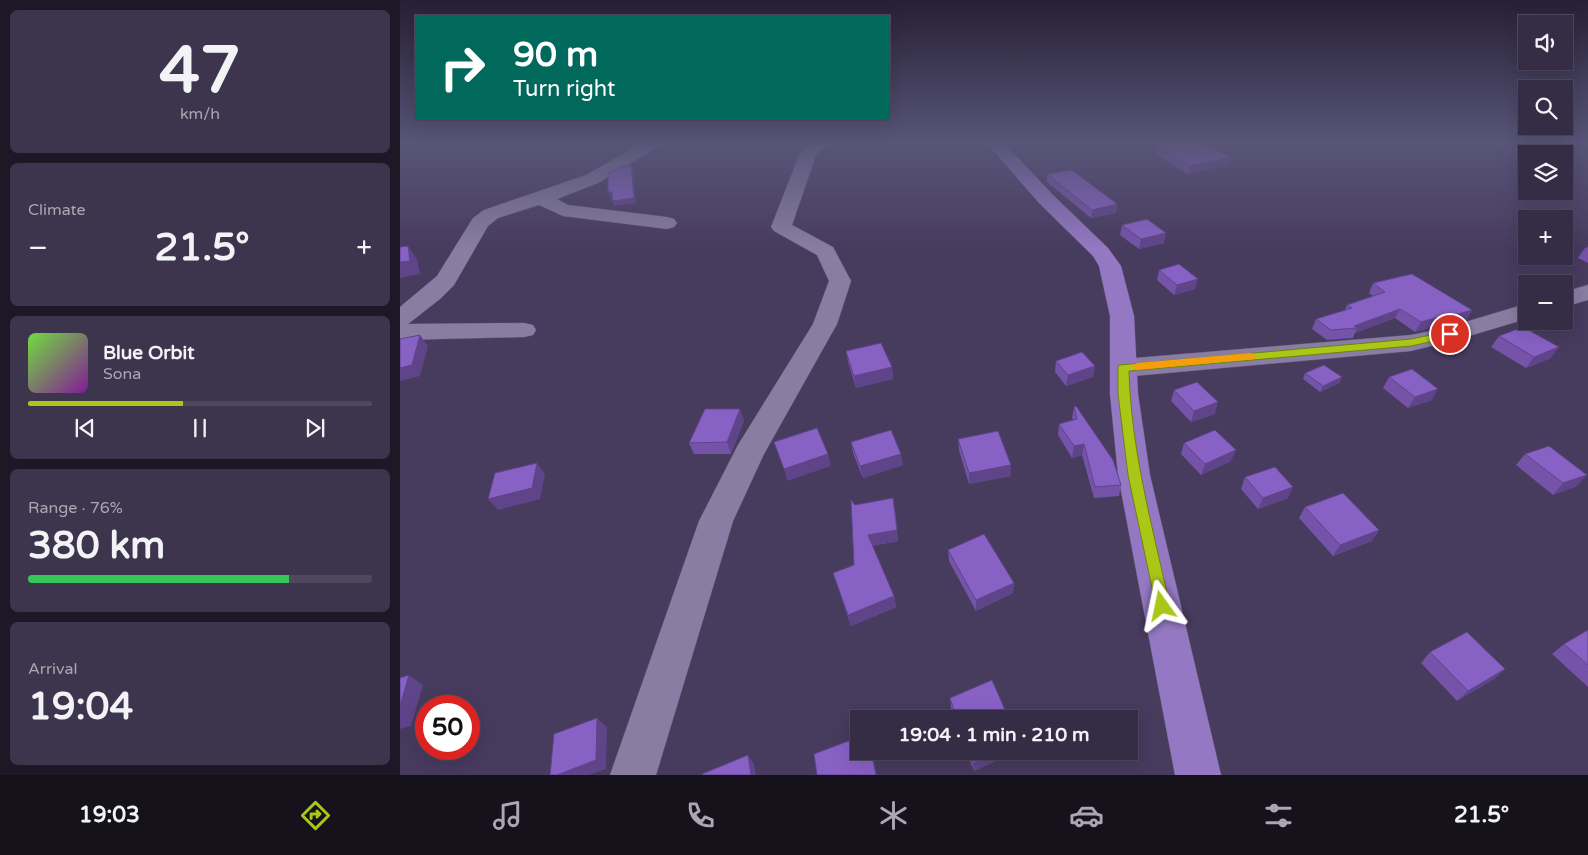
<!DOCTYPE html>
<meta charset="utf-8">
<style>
body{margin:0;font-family:"Varela Round",sans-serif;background:#3d344d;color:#f1f3f6;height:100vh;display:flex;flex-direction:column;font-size:19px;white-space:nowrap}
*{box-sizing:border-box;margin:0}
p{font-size:16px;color:#aaa7b3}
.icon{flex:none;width:28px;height:28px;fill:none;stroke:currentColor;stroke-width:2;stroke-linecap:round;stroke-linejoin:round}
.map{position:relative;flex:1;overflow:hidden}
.drawer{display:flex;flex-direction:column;gap:10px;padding:10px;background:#1d1826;width:400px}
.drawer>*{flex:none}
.banner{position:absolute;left:15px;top:15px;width:475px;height:105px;border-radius:0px;box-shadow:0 5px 20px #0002,0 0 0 1px #4f485f;background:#00695c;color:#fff;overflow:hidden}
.tools{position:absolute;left:1118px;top:15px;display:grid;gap:10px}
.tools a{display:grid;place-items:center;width:55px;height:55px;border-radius:0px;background:#352c46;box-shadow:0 5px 20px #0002,0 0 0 1px #4f485f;font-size:25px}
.speed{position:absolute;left:15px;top:695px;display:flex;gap:10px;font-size:25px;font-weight:700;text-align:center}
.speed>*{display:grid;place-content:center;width:65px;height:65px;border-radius:50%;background:#352c46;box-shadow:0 5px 20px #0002,0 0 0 1px #4f485f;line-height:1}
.speed .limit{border:8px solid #d22;background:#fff;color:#111}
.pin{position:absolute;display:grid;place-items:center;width:42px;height:42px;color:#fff;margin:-21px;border:2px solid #fff;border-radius:50%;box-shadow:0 1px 5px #0007}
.me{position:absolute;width:55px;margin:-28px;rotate:348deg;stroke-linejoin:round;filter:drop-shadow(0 0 4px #0008)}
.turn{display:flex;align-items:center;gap:18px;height:105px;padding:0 15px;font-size:22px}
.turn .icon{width:65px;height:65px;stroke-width:2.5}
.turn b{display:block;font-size:35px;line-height:42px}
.big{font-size:38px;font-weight:700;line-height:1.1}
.drawer .tile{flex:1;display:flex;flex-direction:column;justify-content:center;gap:8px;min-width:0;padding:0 18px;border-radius:8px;background:#3d344d}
.drawer .dial{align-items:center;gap:0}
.dial b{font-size:65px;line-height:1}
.song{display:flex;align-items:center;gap:15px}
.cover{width:60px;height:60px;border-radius:8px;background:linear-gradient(135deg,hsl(100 70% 55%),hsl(290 70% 35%))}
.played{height:5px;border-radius:2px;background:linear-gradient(90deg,#aac718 45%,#4f485f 45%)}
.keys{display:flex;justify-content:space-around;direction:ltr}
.heat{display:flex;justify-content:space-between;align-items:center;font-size:28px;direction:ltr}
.charge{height:8px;border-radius:4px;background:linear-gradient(90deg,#34c759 76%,#4f485f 0)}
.trip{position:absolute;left:450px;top:710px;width:288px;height:50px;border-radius:0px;background:#352c46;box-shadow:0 5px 20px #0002,0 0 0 1px #4f485f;font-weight:700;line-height:50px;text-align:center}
.tab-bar{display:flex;height:80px;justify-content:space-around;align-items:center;background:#15121c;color:#aaa7b3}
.tab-bar .icon{width:35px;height:35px}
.tab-bar .on{color:#aac718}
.tab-bar b{font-size:22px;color:#f1f3f6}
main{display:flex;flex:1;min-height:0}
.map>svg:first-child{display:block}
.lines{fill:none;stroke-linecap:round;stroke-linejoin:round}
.minor-casing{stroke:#615873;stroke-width:1}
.major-casing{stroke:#615873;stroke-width:1}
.minor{fill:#897da3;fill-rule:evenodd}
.major{fill:#9478c3;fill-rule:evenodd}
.wall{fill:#7553a9}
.shaded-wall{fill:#5f448a}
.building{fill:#8861c5;stroke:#5f448a}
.route{fill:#aac718;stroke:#6e8110}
.slow{fill:#f59e0b}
</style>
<main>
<section class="drawer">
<div class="tile dial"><b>47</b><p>km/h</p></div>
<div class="tile"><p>Climate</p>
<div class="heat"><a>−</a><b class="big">21.5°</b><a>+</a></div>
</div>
<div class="tile">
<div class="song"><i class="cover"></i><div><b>Blue Orbit</b><p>Sona</p></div></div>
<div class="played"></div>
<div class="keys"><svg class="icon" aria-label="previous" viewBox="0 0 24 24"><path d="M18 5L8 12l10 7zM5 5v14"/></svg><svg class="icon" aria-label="pause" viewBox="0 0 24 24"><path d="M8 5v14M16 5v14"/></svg><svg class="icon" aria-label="next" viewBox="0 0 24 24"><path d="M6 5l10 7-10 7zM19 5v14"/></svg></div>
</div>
<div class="tile"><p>Range · 76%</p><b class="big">380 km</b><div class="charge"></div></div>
<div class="tile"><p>Arrival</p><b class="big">19:04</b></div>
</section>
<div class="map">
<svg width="1188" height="775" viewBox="0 0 1188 775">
<rect width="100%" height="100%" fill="#473b5e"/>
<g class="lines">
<defs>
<path id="minor" d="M244,142H263L261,145L198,183L157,199L168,205L267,217L274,219L277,223L274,227L267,229L163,216L139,205L98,218L88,226L54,285L40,299L8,324L124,323L133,325L136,330L133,335L124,337L0,340V307L37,276L73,218L84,210L186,175Z
M413,142H431L416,155L392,225L433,247L451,281L437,324L364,454L333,521L256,775H210L299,521L338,445L413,324L429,281L417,255L374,231L371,227L400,153Z
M1188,285V300L1164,307V292Z
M1126,304V319L1059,339L1011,351L723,377L714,374L710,368L714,362L723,359L1011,335L1045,328Z"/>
<path id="major" d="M586,142H603L653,195L708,248L721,266L734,316L738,394L750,475L821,775H775L718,475L710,394V316L699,266L693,256L639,203Z"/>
</defs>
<use href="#minor" class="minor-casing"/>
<use href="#major" class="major-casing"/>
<use href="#minor" class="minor"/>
<use href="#major" class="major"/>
</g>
<path class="wall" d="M756,147L832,157L830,164L788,174L755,154Z
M647,174L717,204L716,213L691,218L647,182Z
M722,225L764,243L739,249L720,235Z
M1188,247V263L1178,258L1185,248Z
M759,270L795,289L774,295L757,280Z
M973,283L1067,320L1042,327L1039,325L1015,332L995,318L955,333L953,338L927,340L912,329L916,319L945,310L947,305L973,296L969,293Z
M1099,336L1151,358L1126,368L1091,347Z
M446,351L492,367L493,379L456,388L448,362Z
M656,361L695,366L693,377L666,386L655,372Z
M905,373L942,377L939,383L920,392L903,379Z
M989,377L1032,400L1008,408L983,388Z
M774,390L815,414L791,422L771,401Z
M674,407L721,485L719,496L694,498L682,455L672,458L658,435L659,424L673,420L672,418Z
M344,420L331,454H294L289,443Z
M558,439L611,476L569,484L559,450Z
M451,442L503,465L463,478L453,453Z
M784,443L831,461L801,475L781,454Z
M1125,454L1177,486L1153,495L1116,465Z
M845,477L888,498L858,509L841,489Z
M905,507L979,530L972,541L933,556L899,518Z
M495,509L498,541L472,546L494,596L496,607L451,626L433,573L454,565Z
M548,550L614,583L613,593L576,611L549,561Z
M1188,630V687L1152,654L1164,644Z
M1030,652L1105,669L1094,679L1057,701L1021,663Z
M550,698L609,719H555L551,708Z
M566,751H617L574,771Z"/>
<path class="shaded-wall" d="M832,157L830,164L788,174L790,166Z
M231,165L233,169L236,203L214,206L212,201Z
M208,192H212L214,196L210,197Z
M717,204L716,213L691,218L692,210Z
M766,233L764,243L739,249L741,239Z
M8,246L17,259L20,274L0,278V262Z
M798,279L795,289L774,295L777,285Z
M1000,309L995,318L955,333L957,328L954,326Z
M1072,310L1067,320L1042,327L1048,317Z
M1045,315L1039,325L1015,332L1021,322Z
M20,335L28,346L20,376L0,381V368Z
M1159,347L1151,358L1126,368L1134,357Z
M695,366L693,377L666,386L668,375Z
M492,367L493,379L456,388L454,376Z
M942,377L939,383L920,392L923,386Z
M1038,389L1032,400L1008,408L1015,397Z
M818,402L815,414L791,422L794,411Z
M340,409L344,420L331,454L327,442Z
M684,444L682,455L672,458L674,446Z
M836,450L831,461L801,475L805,464Z
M428,454L431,466L387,481L384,469Z
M501,454L503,465L463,478L460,466Z
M137,463L145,474L140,499L98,510L88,499Z
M611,465V476L569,484V473Z
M1187,475L1177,486L1153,495L1163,483Z
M893,487L888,498L858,509L863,498Z
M493,498L498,541L470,546L468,535Z
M979,530L972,541L933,556L940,545Z
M614,583L613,593L576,611V600Z
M494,596L496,607L451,626L448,615Z
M1105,669L1094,679L1057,701L1068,691Z
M9,675L23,685L11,726L0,729V706Z
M197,718L207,727L206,769L189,775H157Z
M471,751H472L477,775H476Z
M598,751H617L574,771L573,763Z
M348,755L354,764L356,775H351Z"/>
<path class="building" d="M780,142H798L832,157L790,166L756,147Z
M231,165L234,198L212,201V192H208V173L220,167Z
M672,170L717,204L692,210L647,174Z
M747,219L766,233L741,239L722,225Z
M8,246L10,261L0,262V247Z
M779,264L798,279L777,285L759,270Z
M1012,274L1072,310L1048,317L1045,315L1021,322L1000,309L954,326L957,328L931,330L916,319L952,308L947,305L985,292L973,283Z
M1123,327L1159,347L1134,357L1099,336Z
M20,335L12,365L0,368V339Z
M481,343L492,367L454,376L446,351Z
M682,352L695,366L668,375L656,361Z
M924,365L942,377L923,386L905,373Z
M1012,369L1038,389L1015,397L989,377Z
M797,382L818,402L794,411L774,390Z
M676,406L713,460L721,485L695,487L684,444L674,446L659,424L677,419L674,407Z
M305,409H340L327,442L289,443Z
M417,428L428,454L384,469L374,442Z
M491,430L501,454L460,466L451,442Z
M815,430L836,450L805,464L784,443Z
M598,431L611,465L569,473L558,439Z
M1149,446L1187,475L1163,483L1125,454Z
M137,463L132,488L88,499L95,473Z
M875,467L893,487L863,498L845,477Z
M943,493L979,530L940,545L905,507Z
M493,498L497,530L468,535L494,596L448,615L433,573L454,565L451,500L455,505Z
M584,534L614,583L576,600L548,550Z
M1188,630V665L1164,644Z
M1067,632L1105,669L1068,691L1030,652Z
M9,675L0,706V678Z
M592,680L609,719H557L550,698Z
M197,718L196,760L157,775H150L154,734Z
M459,737V751H471L476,775H417L414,754Z
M569,751H598L573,763Z
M348,755L351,775H303L302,774Z"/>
<linearGradient id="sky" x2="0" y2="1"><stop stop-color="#272034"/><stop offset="0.57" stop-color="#585579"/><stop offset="1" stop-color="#585579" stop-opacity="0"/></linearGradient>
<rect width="1188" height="250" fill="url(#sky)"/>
<path class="route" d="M1050,331L1055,334L1053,337L1011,346L729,371C731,450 753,529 770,606L768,611L762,613L757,611L728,475L718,394V368L719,365L1011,339Z"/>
<path class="slow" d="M850,353L854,354L856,357L854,359L737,370L731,366L737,363Z"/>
</svg>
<div class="tools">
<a><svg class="icon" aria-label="sound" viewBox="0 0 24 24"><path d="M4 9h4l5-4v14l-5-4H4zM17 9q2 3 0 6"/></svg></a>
<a><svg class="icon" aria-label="search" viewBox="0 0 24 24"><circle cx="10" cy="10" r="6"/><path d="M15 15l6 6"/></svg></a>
<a><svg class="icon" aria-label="layers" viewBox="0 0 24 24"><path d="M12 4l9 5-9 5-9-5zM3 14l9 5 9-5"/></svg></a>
<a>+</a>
<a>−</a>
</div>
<div class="speed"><div class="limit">50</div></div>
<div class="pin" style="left:1050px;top:334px;background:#d93025"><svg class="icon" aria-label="arrive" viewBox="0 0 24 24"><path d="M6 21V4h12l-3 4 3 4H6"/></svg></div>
<svg class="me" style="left:762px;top:606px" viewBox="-20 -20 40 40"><path d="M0-17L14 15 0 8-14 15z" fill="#aac718" stroke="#fff" stroke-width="4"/></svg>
<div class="trip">19:04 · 1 min · 210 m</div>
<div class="banner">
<div class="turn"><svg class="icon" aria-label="right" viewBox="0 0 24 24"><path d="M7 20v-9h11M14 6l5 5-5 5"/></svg><div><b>90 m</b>Turn right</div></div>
</div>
</div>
</main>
<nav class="tab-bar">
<b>19:03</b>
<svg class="icon on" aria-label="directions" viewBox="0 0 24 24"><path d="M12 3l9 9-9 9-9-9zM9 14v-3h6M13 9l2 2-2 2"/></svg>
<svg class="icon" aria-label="music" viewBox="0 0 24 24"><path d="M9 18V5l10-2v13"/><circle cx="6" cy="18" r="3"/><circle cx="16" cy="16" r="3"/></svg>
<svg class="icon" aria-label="phone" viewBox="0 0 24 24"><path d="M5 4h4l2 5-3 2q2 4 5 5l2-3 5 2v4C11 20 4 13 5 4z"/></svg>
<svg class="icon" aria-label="climate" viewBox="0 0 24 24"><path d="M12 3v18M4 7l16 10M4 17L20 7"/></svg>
<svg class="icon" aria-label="car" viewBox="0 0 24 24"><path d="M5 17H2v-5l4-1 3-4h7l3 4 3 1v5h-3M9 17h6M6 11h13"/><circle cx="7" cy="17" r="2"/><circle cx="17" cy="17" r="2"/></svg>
<svg class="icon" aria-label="filters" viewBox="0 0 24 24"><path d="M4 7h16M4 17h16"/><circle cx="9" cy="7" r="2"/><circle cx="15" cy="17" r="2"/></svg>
<b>21.5°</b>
</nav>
